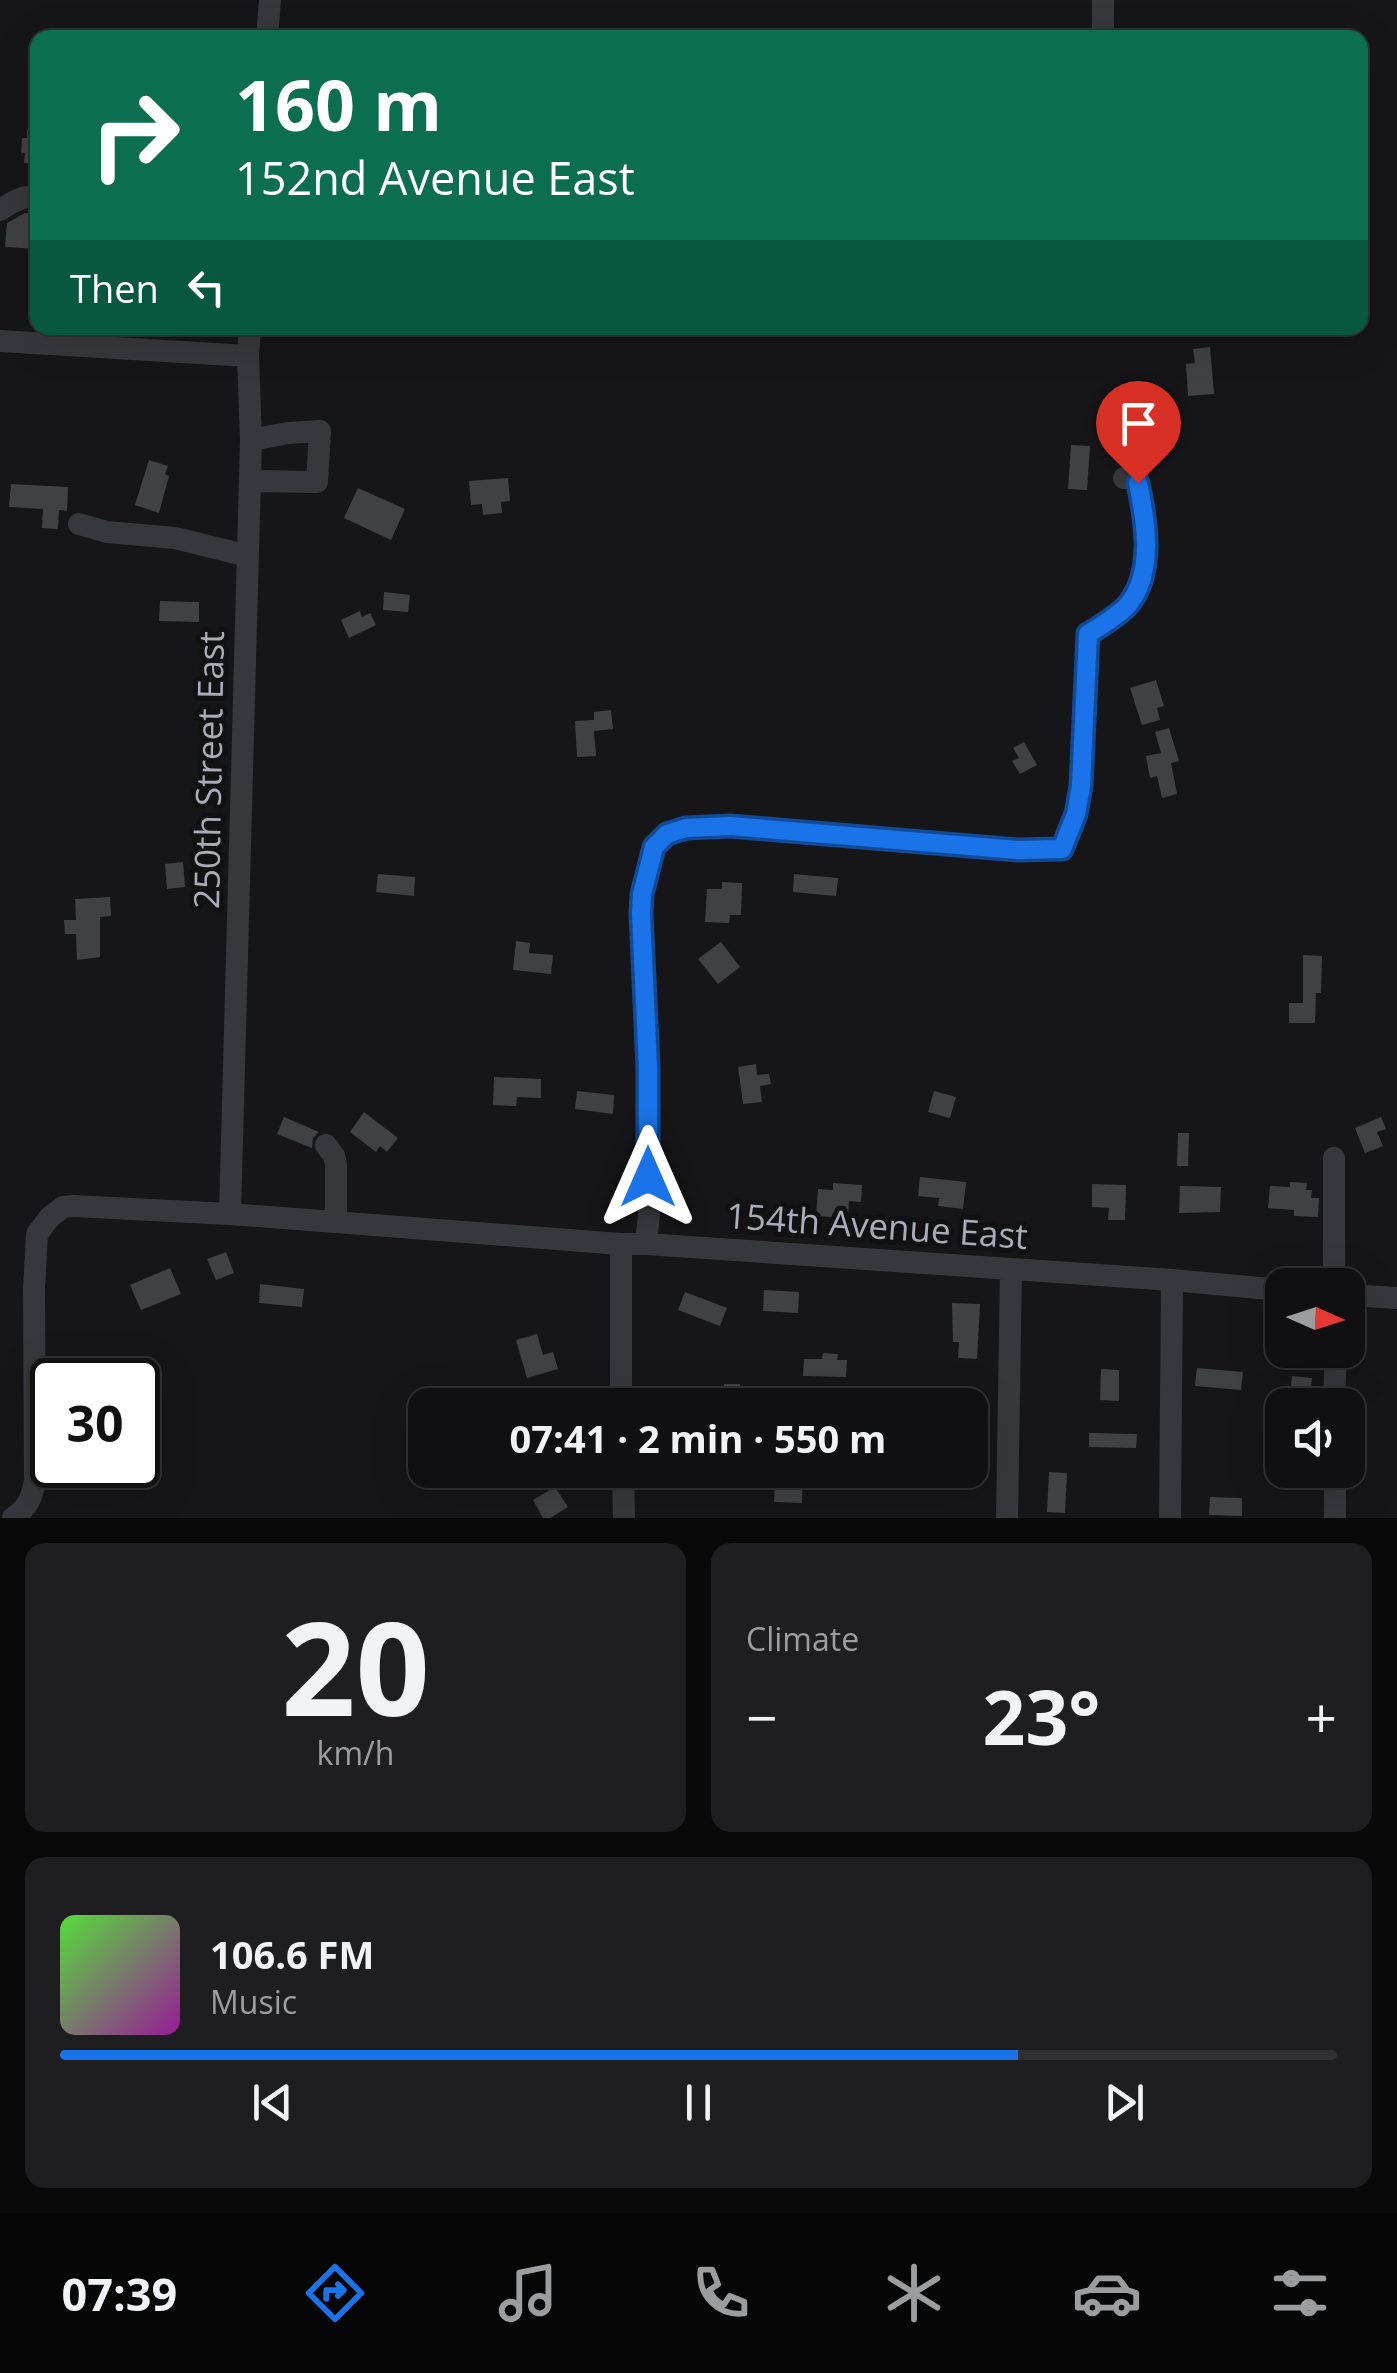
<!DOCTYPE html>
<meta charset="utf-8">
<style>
body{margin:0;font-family:"Open Sans",sans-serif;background:#1e1e20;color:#f1f3f6;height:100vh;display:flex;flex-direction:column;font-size:38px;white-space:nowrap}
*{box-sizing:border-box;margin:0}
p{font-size:32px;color:#9c9d9f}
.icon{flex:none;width:55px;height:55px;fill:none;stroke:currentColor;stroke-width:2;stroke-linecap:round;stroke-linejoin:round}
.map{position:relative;height:1518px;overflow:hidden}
.details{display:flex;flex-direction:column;gap:25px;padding:25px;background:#09090a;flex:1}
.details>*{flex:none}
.hud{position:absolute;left:30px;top:30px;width:1338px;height:305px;border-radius:20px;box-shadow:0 10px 40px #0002,0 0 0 2px #303032;background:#0b6e4f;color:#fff;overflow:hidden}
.needle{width:65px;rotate:93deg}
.buttons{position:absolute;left:1265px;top:1268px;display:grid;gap:20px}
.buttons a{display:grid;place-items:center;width:100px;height:100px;border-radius:20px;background:#101012;box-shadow:0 10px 40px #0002,0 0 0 2px #303032;font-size:50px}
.speed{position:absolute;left:30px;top:1358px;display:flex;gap:20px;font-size:50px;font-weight:700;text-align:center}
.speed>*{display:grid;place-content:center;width:130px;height:130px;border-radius:50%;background:#101012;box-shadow:0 10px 40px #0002,0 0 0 2px #303032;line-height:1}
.speed .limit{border:5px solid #111;border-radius:15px;background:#fff;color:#111}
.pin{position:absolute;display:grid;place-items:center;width:85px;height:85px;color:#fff;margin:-102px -42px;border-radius:50% 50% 50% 0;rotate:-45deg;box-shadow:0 0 10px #0007}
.pin .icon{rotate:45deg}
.me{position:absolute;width:110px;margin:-55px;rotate:0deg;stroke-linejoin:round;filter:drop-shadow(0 0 8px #0008)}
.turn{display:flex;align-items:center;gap:35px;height:210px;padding:0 40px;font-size:45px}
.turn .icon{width:130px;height:130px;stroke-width:2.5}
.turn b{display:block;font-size:70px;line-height:85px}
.then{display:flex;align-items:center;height:95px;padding:0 40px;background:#0003;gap:20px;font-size:38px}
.big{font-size:75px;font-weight:700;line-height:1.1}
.details .widget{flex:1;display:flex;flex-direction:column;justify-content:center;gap:15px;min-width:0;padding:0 35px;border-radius:20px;background:#1e1e20}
.details .dial{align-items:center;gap:0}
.dial b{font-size:130px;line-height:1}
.song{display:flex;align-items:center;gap:30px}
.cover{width:120px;height:120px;border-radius:15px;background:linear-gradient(135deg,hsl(110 70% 55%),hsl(300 70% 35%))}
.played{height:10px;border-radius:5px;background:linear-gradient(90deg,#1a73e8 75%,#303032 75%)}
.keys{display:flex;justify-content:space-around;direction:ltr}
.heat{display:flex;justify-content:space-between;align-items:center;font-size:55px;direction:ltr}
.details .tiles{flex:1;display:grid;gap:25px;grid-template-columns:1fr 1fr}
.widget:last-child{grid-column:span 2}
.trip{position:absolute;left:408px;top:1388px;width:580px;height:100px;border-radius:20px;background:#101012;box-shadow:0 10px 40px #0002,0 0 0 2px #303032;font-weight:700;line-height:100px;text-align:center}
.menu{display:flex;height:160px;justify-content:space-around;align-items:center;background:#060607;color:#9c9d9f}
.menu .icon{width:70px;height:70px}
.menu .current{color:#1a73e8}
.menu b{font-size:45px;color:#f1f3f6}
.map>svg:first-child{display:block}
.building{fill:#404145}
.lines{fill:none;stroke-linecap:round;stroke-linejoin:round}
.minor{stroke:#37383d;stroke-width:22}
.route-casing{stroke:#114b97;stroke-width:25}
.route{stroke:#1a73e8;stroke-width:18}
.labels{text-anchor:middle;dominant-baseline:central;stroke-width:10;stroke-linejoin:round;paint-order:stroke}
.street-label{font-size:35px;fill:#a8adb8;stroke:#111113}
</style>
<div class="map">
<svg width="1397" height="1518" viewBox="0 0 1397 1518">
<rect width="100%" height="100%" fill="#161618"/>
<path class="building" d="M27,130L38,131V164L24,163L25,153H21L22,138H27Z
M25,213L38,214V249L5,247L7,223Z
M1210,347L1214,394L1188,396L1186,364L1195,363L1193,349Z
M1071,445L1090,446L1087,490L1068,489Z
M149,460L168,466L165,474L169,476L159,513L135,505Z
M508,478L510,501L501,502L502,513L483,515L482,504L471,505L469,481Z
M11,484L68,487L67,511L59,510L58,529L42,528L43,509L9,507Z
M358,488L405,509L391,540L344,518Z
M384,592L410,595L408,612L383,610Z
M160,601L199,602V622L159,621Z
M360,611L362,617L370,613L376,625L349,638L341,620Z
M1156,680L1164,706L1157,708L1160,720L1142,725L1130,688Z
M611,710L613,729L594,731L596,756L577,757L575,721L594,720V712Z
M1169,728L1179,761L1171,763L1177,794L1162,798L1157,776L1150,778L1146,756L1161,753L1155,732Z
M1024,742L1037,765L1020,774L1012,761L1019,758L1013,748Z
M183,862L185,887L167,889L165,864Z
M378,874L415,877L414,896L376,892Z
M794,874L838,878L836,896L793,892Z
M722,882L742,883L741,915H730L729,923L705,922L707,889H722Z
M110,897L111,916L100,917V957L77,960L76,934H65L64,920H76L75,899Z
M516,941L530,943L529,953L553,955L551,974L513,970Z
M721,942L740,967L718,984L698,959Z
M1303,955L1322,956L1321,993H1316L1315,1023H1289V1003H1303Z
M756,1064L757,1075L769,1074L771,1084L760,1086L762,1102L743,1104L738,1067Z
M494,1077L541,1079V1098L517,1097L516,1106L493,1105Z
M577,1091L614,1095L613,1114L575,1109Z
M934,1091L956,1097L950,1118L928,1112Z
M364,1112L398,1138L387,1152L380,1146L376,1152L350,1132Z
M284,1117L319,1132L313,1138L312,1148L277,1134Z
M1381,1117L1386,1129L1377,1132L1383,1146L1365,1153L1355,1128Z
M1178,1133H1189L1188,1166H1177Z
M920,1177L966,1182L963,1209L938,1206L939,1198L918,1196Z
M1290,1182L1307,1183L1306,1190H1312L1311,1198H1319L1318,1217L1294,1216V1210L1268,1208L1270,1186L1290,1187Z
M833,1183L862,1185L861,1202L849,1201L848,1218L816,1216L818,1189L833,1190Z
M1092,1184L1126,1185L1125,1220H1108L1109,1208L1092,1207Z
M1180,1186L1221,1187L1220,1212L1179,1213Z
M226,1252L234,1273L216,1280L207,1259Z
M170,1268L181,1294L141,1310L130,1285Z
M260,1284L304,1289L302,1307L259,1303Z
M764,1290L799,1292L798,1313L763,1311Z
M685,1292L727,1308L720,1326L678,1310Z
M952,1303L980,1304L977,1359L958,1358L959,1342H953Z
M537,1334L543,1355L553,1352L558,1369L527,1378L516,1340Z
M823,1353L838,1354L837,1360H847L846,1377L803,1376L804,1359H822Z
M1197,1368L1243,1372L1241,1390L1195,1386Z
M1101,1369L1119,1370V1401L1100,1400Z
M1292,1376L1312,1378L1309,1405H1289Z
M724,1384H740V1405H723Z
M1089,1433L1137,1434L1136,1448L1089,1447Z
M779,1470H803L802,1503L774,1502L775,1483H778Z
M949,1470H969L968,1490H949Z
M1049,1472L1067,1473L1065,1513L1047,1512Z
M555,1487L568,1507L550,1518H543L533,1500Z
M1210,1497L1242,1498V1516L1209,1515Z"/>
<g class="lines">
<path class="minor" d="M267,38L270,0
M1103,38V0
M0,210L13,202L25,197
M0,341L248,356
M250,481L317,482L320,431L288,433L251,440
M79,524L107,532L175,538L248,556
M326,1145L334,1156L336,1164V1222
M230,1214L251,440L248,356L250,328
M646,1244L649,1214L648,1067L641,914L642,894L654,847L667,834L685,827L730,826L1018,850L1062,849L1076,815L1081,786L1088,634C1101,626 1116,617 1127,606C1155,574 1146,521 1138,483L1132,477L1124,478
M1334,1285V1158
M1348,1295L1397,1298
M621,1405V1244
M1334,1405L1336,1350
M623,1470L624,1518
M13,1518C28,1508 33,1496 35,1479L34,1289L37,1234L50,1217L63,1207L73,1206L230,1214L621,1244H646L1172,1280L1282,1290
M1007,1518L1011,1269
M1170,1518L1172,1280
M1335,1518V1470"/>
</g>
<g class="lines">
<defs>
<path id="route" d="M648,1177V1067L641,914L642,894L654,847L667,834L686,828L730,826L1018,850L1062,849L1076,814L1081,786L1088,634C1101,626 1116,617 1127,606C1155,574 1146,521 1138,483"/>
</defs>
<use href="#route" class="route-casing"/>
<use href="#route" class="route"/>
</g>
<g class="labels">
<g class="street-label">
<text transform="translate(208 770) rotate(-89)">250th Street East</text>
<text transform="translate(877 1225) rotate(4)">154th Avenue East</text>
</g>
</g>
</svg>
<div class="buttons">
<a><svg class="needle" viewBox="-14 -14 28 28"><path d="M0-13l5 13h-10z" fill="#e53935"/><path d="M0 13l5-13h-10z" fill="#9c9d9f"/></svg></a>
<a><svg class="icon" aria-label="sound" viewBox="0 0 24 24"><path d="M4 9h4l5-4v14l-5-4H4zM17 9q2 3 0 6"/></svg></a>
</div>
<div class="speed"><div class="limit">30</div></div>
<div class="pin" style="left:1138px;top:483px;background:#d93025"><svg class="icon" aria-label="arrive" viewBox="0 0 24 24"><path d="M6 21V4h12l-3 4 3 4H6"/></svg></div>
<svg class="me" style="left:648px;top:1177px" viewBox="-20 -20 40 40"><path d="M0-17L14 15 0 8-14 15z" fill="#1a73e8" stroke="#fff" stroke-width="4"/></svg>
<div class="trip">07:41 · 2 min · 550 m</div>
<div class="hud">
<div class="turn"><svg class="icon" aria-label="right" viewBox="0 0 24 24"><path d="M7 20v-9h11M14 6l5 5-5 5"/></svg><div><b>160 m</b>152nd Avenue East</div></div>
<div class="then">Then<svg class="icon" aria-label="left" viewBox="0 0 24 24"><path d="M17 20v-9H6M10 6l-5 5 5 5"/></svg></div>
</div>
</div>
<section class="details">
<div class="tiles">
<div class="widget dial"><b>20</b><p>km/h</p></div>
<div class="widget"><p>Climate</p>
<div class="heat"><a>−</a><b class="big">23°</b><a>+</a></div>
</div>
<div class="widget">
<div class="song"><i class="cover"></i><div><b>106.6 FM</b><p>Music</p></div></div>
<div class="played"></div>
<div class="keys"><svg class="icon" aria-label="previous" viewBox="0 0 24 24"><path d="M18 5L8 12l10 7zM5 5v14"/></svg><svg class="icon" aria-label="pause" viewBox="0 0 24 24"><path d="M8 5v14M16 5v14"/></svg><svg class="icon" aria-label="next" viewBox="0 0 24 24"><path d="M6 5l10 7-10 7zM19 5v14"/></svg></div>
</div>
</div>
</section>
<nav class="menu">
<b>07:39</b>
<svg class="icon current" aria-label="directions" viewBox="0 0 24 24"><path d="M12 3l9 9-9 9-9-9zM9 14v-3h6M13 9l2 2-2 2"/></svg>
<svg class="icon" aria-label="music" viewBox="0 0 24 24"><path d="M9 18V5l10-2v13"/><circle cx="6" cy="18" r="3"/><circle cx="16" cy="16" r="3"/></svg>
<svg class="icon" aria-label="phone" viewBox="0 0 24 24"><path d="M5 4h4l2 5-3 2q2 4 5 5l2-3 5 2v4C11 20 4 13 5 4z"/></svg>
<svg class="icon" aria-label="climate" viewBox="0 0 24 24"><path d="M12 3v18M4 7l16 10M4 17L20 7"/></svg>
<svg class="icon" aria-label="car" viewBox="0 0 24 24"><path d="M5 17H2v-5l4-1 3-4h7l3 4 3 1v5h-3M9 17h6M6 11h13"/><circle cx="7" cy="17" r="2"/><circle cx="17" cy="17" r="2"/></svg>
<svg class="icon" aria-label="filters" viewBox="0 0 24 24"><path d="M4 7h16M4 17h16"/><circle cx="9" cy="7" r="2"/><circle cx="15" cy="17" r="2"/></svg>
</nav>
